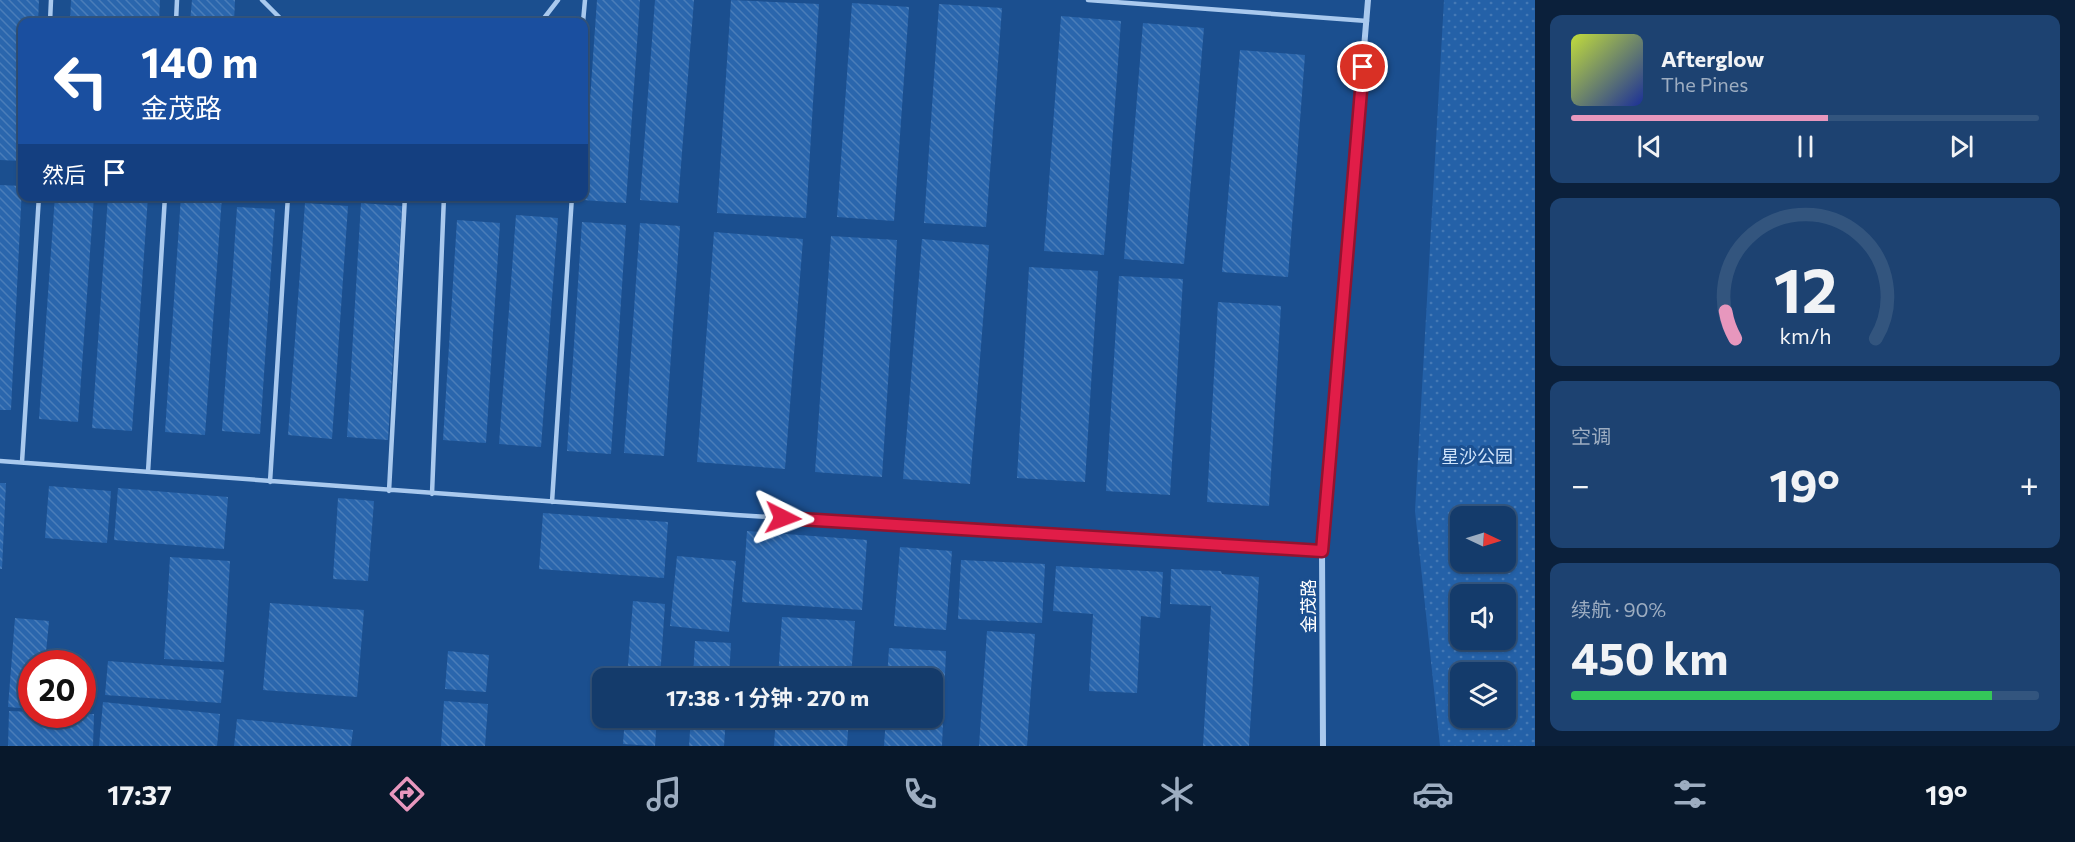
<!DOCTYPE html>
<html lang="zh">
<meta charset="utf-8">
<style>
body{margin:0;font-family:Commissioner,"Noto Sans SC",sans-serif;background:#1d4271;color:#f1f3f6;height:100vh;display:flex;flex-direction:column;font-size:22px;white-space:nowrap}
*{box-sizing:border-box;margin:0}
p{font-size:20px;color:#9dadc1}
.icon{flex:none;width:33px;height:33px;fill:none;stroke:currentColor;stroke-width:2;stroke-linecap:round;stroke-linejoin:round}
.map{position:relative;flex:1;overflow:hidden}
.sheet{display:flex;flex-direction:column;gap:15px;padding:15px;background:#0b203b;width:540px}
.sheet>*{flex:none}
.hud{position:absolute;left:18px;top:18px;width:570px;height:183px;border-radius:12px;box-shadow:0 2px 4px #0004,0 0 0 2px #33557e;background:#1a4fa0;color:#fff;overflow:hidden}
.needle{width:39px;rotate:94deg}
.buttons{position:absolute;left:1450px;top:506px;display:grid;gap:12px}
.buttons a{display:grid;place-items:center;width:66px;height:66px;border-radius:12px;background:#143b6b;box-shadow:0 2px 4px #0004,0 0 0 2px #33557e;font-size:30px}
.speed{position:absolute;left:18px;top:650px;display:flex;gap:12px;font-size:30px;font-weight:700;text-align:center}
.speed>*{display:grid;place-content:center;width:78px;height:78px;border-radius:50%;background:#143b6b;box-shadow:0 2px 4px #0004,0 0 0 2px #33557e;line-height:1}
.speed .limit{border:9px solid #d22;background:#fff;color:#111}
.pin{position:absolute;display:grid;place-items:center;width:51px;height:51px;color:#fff;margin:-26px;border:3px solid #fff;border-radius:50%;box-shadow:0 2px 6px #0007}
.me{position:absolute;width:66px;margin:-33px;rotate:93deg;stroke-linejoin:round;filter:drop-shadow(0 0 4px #0008)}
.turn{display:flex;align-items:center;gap:21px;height:126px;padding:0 24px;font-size:27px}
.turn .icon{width:78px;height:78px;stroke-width:2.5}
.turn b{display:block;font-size:42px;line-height:51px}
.then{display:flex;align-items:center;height:57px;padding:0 24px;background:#0003;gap:12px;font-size:22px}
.big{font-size:45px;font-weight:700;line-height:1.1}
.sheet .tile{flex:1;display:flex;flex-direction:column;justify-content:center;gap:9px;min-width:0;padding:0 21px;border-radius:12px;background:#1d4271}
.sheet .dial{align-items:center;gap:0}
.dial svg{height:156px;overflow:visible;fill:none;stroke:#33557e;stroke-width:7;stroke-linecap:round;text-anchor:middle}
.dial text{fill:#f1f3f6;stroke:none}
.song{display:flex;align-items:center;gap:18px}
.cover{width:72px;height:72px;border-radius:9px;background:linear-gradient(135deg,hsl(70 70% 55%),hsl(230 70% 35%))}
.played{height:6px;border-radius:3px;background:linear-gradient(90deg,#e797bd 55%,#33557e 55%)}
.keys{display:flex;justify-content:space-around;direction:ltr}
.heat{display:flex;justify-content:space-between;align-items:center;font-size:33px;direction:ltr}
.charge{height:9px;border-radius:4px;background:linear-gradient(90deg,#34c759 90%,#33557e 0)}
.trip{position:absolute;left:592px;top:668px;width:351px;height:60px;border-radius:12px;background:#143b6b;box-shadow:0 2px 4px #0004,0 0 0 2px #33557e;font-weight:700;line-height:60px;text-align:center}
.dock{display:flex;height:96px;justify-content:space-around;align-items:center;background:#08182b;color:#9dadc1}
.dock .icon{width:42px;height:42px}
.dock .selected{color:#e797bd}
.dock b{font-size:27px;color:#f1f3f6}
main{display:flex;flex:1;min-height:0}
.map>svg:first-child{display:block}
.grass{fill:url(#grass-dots);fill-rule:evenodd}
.building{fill:url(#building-back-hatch)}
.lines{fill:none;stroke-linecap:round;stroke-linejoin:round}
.service{stroke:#a9c9ee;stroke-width:4.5}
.minor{stroke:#a9c9ee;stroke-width:6}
.route-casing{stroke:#92132f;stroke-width:15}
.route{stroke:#e11d48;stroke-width:10}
.labels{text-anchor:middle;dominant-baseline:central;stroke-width:6;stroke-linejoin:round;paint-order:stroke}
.park-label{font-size:18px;fill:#cfe3fa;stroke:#1b4f8f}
.street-label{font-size:18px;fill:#fff;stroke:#1b4f8f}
</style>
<main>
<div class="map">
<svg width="1535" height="746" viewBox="0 0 1535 746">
<defs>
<pattern id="grass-dots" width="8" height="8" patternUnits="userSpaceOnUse" patternTransform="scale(1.5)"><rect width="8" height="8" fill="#2461a8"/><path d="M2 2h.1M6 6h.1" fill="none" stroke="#4579b5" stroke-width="1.8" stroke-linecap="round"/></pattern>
<pattern id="building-back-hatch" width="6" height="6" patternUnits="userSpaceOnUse" patternTransform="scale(1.5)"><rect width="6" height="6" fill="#2a66ad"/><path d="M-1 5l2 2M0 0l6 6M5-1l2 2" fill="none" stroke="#4a7db9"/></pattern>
</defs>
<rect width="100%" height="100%" fill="#1b4f8f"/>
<path class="grass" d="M1444,0H1535V746H1440L1415,511ZM1461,516H1506V561H1461ZM1461,594H1506V639H1461ZM1461,672H1506V717H1461Z"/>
<path class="building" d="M0,0H39L38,22H22V161L0,160Z
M71,0H160L159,22H70Z
M192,0H235L234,22H190Z
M597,0H640L626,203L583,200Z
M655,0H694L678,203L640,200Z
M731,0L819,4L806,218L717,213Z
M852,3L909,7L894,221L837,217Z
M939,4L1002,8L986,227L924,223Z
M1061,16L1121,21L1104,255L1044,251Z
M1143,23L1204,28L1184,264L1124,259Z
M1240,50L1305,55L1288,277L1222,272Z
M0,185L22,186L11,410H0Z
M55,196H94L78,422L39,419Z
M108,196H148L132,431L92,428Z
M181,196H222L205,435L165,432Z
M466,196H504V202L465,200Z
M305,203L348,206L332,439L288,435Z
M361,203L402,206L388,440L347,437Z
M237,207L275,209L260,434L222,431Z
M516,215L558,218L541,447L499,444Z
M457,220L500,223L486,443L443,440Z
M582,222L626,225L611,454L567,451Z
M640,223L680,226L664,456L624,453Z
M714,232L803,239L785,469L697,462Z
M831,236L897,240L882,477L815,472Z
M922,239L989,245L970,484L903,479Z
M1029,267L1098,271L1085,482L1017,478Z
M1119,276L1183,279L1170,495L1106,491Z
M1218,302L1281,306L1269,506L1207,502Z
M0,483H6L2,569H0Z
M49,486L111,491L107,543L45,538Z
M118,488L228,497L224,549L114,540Z
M338,498L374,501L368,581L333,579Z
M543,513L668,522L664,578L539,569Z
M747,531L867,540L862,610L742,602Z
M900,547L952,551L946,630L894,626Z
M677,556L736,561L729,632L670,626Z
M170,557L230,561L224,662L164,659Z
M961,560L1045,564L1042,623L958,619Z
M1056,566L1163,572L1160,618L1141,616L1137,693L1089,691L1093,614L1053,611Z
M1171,569L1221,571L1222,574L1259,577L1249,746H1203L1211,606L1170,604Z
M633,601L665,604L660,678H627Z
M270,603L364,610L357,697L263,690Z
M782,617L855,621L851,678H778Z
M15,618L49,621L45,663H32V709L8,707Z
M987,631L1035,634L1027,746H979Z
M695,641L731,643L729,678H693Z
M889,648L946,651L942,746H884L886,717H933V678H887Z
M448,651L489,655L486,692L445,689Z
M108,661L224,670L221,703L105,695Z
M444,701L488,704L485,746H441Z
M103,702L220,714L217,746H99Z
M9,711L32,712V714H94L93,746H8Z
M625,717H657L655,746L623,744Z
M691,717H726L724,746H689Z
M776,717H849L847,746H774Z
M237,719L353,730L351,746H234Z"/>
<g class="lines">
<path class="service" d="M262,0L284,22
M1088,0L1367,21
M50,22L51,0
M176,22L177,0
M541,22L558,0
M583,22L585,0
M0,461L736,515L1322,551
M22,462L39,196
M148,472L165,196
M270,482L288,196
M389,491L405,196
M432,494L444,196
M552,502L572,196"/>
<path class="minor" d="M1323,746L1322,551L1368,0"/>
</g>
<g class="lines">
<defs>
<path id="route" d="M783,518L1322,551L1363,67"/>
</defs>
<use href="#route" class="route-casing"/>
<use href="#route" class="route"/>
</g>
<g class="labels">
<g class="park-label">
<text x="1477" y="456">星沙公园</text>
</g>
<g class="street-label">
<text transform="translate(1308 606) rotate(-90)">金茂路</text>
</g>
</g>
</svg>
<div class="buttons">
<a><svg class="needle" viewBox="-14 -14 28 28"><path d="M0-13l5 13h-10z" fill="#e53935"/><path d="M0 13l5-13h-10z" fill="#9dadc1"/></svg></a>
<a><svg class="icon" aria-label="sound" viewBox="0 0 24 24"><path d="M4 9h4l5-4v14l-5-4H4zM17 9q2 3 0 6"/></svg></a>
<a><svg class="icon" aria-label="layers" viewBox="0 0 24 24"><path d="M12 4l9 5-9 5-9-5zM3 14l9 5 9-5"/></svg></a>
</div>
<div class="speed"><div class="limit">20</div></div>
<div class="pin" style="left:1363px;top:67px;background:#d93025"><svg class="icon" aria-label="arrive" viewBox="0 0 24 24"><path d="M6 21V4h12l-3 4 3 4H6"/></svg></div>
<svg class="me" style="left:783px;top:518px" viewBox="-20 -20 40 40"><path d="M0-17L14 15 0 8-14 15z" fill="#e11d48" stroke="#fff" stroke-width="4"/></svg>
<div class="trip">17:38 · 1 分钟 · 270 m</div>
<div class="hud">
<div class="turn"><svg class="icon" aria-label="left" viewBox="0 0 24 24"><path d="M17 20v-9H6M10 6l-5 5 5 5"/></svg><div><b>140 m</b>金茂路</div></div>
<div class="then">然后<svg class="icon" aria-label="arrive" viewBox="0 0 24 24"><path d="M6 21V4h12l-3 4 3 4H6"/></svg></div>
</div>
</div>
<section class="sheet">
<div class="tile">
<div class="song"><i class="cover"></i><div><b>Afterglow</b><p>The Pines</p></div></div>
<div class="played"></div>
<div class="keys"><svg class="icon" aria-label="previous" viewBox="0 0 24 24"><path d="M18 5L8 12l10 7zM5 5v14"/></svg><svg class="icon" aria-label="pause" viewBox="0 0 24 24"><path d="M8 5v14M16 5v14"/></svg><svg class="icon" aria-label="next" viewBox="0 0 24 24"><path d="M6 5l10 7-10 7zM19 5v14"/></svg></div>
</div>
<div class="tile dial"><svg viewBox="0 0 100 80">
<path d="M14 69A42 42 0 1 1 86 69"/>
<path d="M14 69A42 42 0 0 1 9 55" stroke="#e797bd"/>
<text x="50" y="56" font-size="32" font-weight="700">12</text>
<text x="50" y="72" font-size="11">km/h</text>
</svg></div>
<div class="tile"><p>空调</p>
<div class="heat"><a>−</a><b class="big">19°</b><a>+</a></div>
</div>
<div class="tile"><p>续航 · 90%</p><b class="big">450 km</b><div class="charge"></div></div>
</section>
</main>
<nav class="dock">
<b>17:37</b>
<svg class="icon selected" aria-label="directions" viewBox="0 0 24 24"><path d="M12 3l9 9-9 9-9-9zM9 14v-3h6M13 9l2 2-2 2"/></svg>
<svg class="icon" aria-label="music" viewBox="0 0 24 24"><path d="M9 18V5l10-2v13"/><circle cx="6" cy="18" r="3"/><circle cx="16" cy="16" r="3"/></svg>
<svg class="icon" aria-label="phone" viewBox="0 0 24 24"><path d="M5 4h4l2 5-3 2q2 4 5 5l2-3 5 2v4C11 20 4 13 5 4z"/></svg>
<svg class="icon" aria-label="climate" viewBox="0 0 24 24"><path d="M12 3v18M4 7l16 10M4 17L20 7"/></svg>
<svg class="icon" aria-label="car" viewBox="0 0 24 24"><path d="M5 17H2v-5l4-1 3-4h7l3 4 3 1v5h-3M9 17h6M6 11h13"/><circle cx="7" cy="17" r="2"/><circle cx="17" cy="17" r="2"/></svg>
<svg class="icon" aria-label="filters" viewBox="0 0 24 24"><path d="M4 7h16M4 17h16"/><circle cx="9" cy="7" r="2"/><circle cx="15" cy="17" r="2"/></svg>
<b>19°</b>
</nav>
